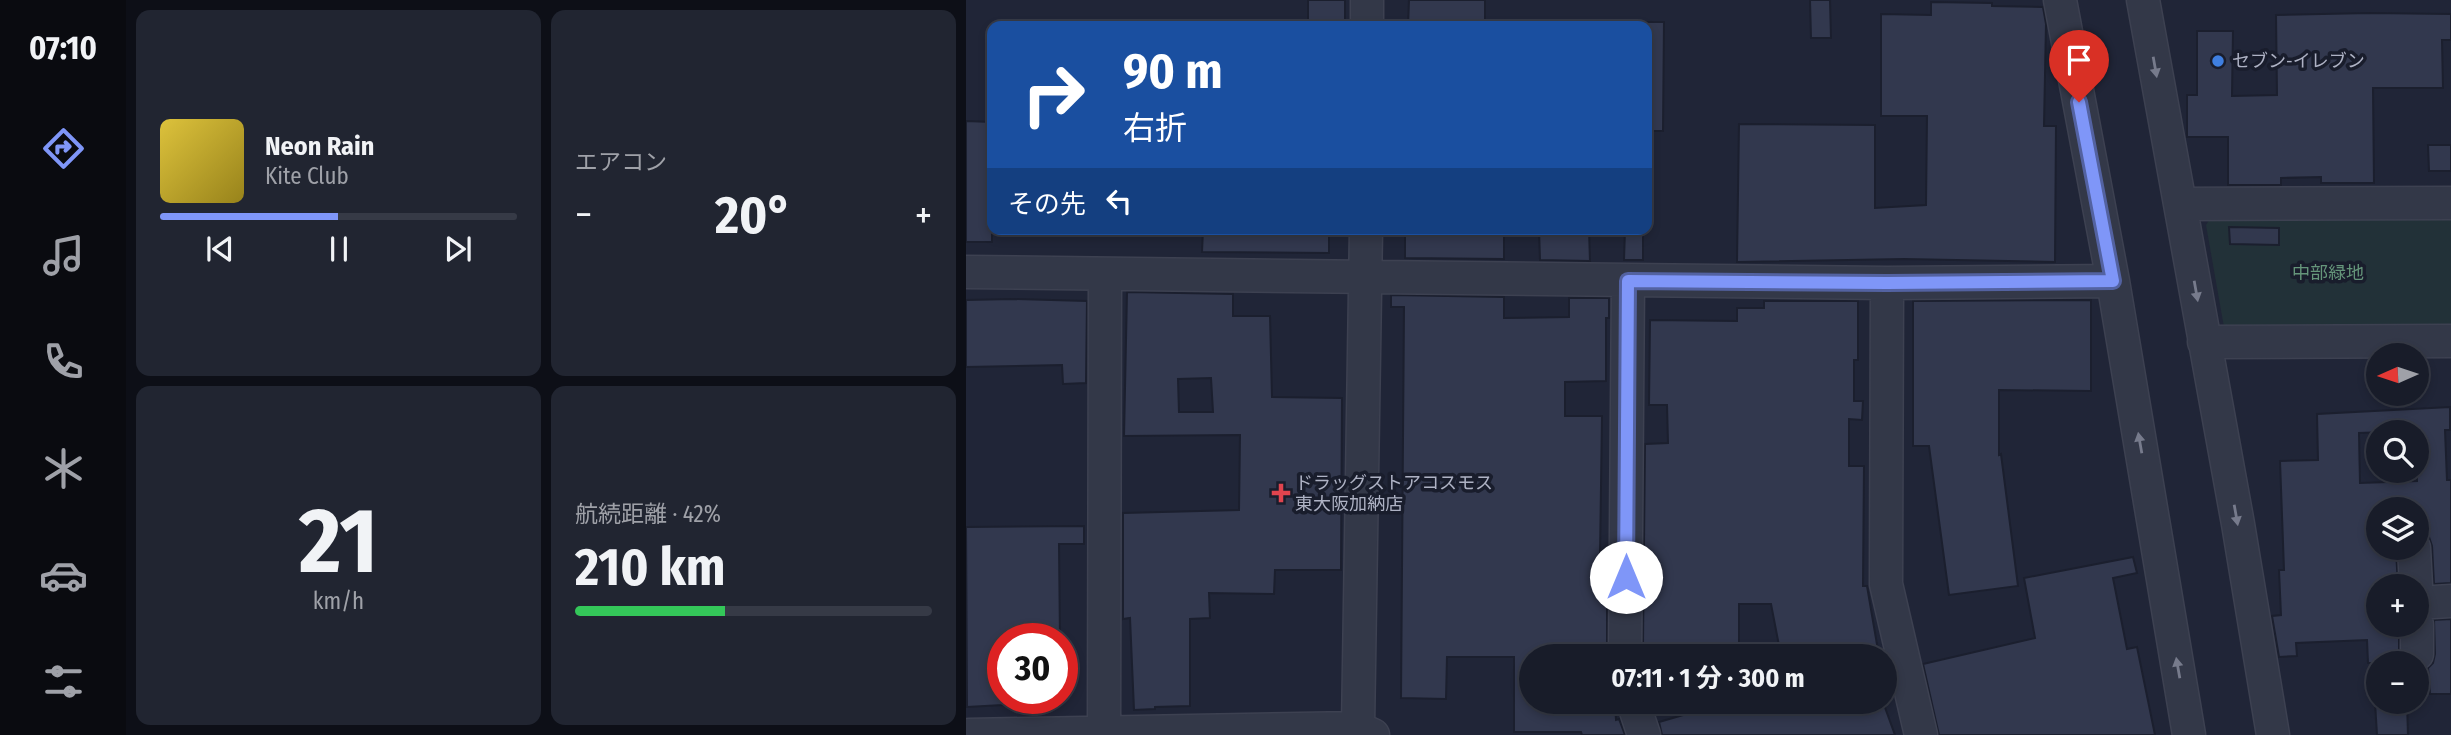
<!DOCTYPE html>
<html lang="ja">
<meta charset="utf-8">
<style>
body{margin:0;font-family:"Fira Sans Condensed","Noto Sans JP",sans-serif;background:#212531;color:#f1f3f6;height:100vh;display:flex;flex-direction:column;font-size:26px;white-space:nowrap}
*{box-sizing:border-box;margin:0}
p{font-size:23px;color:#9fa1a8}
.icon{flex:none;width:38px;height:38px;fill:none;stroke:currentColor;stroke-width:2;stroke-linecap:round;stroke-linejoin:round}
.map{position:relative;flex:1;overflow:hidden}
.details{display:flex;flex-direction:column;gap:10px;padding:10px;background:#0d0f17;width:840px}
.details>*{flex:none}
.hud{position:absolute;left:21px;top:21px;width:665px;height:214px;border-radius:14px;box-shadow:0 4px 10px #0003,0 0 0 2px #363a46;background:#1a4fa0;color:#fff;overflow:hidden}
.needle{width:46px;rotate:267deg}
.buttons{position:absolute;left:1400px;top:343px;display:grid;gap:14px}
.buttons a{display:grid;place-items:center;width:63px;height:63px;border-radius:50%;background:#181c29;box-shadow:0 4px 10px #0003,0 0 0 2px #363a46;font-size:35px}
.speed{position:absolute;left:21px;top:623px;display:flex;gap:14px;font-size:35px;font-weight:700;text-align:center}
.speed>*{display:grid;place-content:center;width:91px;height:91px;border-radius:50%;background:#181c29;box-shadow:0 4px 10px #0003,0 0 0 2px #363a46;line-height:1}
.speed .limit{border:10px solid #d22;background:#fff;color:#111}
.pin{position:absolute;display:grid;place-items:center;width:60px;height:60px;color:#fff;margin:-72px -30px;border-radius:50% 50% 50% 0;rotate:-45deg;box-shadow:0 0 7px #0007}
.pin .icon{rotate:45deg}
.me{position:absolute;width:77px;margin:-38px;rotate:0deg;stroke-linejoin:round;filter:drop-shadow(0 0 5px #0008)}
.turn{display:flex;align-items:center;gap:24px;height:147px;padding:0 21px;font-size:32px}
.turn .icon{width:91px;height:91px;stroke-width:2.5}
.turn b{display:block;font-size:49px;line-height:60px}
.then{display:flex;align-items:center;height:66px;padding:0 21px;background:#0003;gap:14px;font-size:26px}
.big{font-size:52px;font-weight:700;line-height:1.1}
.details .widget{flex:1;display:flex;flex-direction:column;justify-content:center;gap:10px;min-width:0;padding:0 24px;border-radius:14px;background:#212531}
.details .dial{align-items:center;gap:0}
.dial b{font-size:91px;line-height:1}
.song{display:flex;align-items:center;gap:21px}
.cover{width:84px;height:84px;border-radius:10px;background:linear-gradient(135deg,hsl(50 70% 55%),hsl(50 70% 35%))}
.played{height:7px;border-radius:4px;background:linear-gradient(90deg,#7f96f8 50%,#363a46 50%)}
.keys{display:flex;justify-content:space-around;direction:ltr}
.heat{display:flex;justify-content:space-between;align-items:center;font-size:38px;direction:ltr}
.charge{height:10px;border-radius:5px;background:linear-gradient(90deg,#34c759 42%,#363a46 0)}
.details .tiles{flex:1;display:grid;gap:10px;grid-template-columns:repeat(2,1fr)}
.trip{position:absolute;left:553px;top:644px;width:378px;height:70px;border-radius:35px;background:#181c29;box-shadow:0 4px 10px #0003,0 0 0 2px #363a46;font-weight:700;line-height:70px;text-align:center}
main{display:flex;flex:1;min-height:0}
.menu{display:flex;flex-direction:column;width:126px;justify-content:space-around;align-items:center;background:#0a0b10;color:#9fa1a8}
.menu .icon{width:49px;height:49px}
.menu .on{color:#7f96f8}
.menu b{font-size:32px;color:#f1f3f6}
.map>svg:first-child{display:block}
.green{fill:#223138}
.building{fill:#32384e;stroke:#1b1f2e;stroke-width:2;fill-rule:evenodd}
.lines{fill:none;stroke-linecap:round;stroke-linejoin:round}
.minor-casing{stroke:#3d4151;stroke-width:35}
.minor{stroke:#333848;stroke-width:32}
.oneway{fill:#777b8c}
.route-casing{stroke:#5362a1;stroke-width:18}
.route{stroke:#7f96f8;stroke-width:12}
.shop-dot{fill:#3f7fe0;stroke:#191d2c;stroke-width:2.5}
.health-dot{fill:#e0444e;stroke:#191d2c;stroke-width:2.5}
.labels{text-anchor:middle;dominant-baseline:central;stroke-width:7;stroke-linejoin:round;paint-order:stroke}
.poi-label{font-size:18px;fill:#aeb2c4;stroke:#191d2c;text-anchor:start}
.park-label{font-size:18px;fill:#65957a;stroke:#191d2c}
</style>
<main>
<nav class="menu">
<b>07:10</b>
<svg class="icon on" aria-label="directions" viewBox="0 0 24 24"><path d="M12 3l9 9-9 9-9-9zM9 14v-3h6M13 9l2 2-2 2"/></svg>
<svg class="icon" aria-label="music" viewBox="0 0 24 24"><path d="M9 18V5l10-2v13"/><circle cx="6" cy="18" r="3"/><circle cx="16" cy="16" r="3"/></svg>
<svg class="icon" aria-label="phone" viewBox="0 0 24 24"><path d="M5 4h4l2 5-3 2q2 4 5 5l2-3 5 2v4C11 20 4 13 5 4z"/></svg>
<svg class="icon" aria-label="climate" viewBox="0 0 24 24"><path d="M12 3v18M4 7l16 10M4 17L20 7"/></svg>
<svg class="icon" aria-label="car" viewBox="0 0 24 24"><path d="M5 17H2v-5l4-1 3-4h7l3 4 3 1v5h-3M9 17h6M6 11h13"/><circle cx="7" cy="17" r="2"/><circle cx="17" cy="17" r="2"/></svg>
<svg class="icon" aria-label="filters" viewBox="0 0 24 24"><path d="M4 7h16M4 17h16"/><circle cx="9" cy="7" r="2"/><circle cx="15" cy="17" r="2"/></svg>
</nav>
<section class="details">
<div class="tiles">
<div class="widget">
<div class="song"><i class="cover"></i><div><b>Neon Rain</b><p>Kite Club</p></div></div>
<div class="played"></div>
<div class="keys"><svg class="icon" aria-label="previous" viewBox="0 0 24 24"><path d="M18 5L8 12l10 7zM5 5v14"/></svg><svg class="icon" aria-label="pause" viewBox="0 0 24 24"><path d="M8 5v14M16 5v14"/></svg><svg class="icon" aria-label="next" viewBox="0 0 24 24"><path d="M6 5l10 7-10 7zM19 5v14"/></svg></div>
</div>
<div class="widget"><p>エアコン</p>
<div class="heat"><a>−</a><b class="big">20°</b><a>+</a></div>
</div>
<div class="widget dial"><b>21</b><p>km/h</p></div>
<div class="widget"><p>航続距離 · 42%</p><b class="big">210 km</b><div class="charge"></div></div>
</div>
</section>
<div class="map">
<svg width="1485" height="735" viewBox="0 0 1485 735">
<rect width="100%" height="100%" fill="#202537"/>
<path class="green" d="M1485,213V331L1259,333L1240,225L1247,214Z"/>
<path class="building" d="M342,0H379V26H342Z
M443,0H519V26H442Z
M844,0H864L865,38H845Z
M965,2L1026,3V6L1077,7L1080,24L1078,126H1090L1089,262L938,259L771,262L773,124L909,125V208L960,205L961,116H915V14L965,15Z
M1404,13L1485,14V40H1476L1477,88H1407L1408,183H1355V177L1315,178V185H1262V137H1221V95H1231V31H1267L1266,96L1311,95L1310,15Z
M681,22H698L697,131H681Z
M0,121L26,122V242H0Z
M1462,145H1485V171H1463Z
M1263,227L1313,228V245L1264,244Z
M237,229H363V253L236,252Z
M439,229H538V259L439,258Z
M573,229H623L624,261L574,260Z
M659,229H677V260H658Z
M161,292L267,294V316H304L306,397L376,398L375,570H309L308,594L243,593L244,618L224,619V706L189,707V709L168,710L164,618L157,619V513L273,510L274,435L158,436ZM245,378L247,412H213L212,379Z
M425,295L538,297V318L603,317V298H643V318H640V381L599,382V416H636L634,557H641V656H565V702H649L650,720L653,719L659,735H616L615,732H548V657H481L480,699L435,698L438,307H425Z
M47,299L121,301L120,383L97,384L96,365L0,367V300Z
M1125,300V391L1033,390V455L1035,454L1052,586L983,595L963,446H947V301Z
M798,301H892V360H888V401H897L896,420L883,419V466H898L897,586H901L913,656H815L805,604H773V646H760V656H705V645L677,644L679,444L702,443L701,405H683L684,320L771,321V308H798Z
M1484,407V430H1479L1481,480H1485V583L1468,584L1466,546L1463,537L1455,531L1454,509H1412V551L1430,550L1432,586H1412V629H1433V654L1435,663H1402L1401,640L1330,643L1331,656L1313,657L1306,616L1315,615L1313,570H1318L1314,461L1352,460L1351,414ZM1451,431V481L1394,483L1393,433Z
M118,526V544H93L94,639H37V705L1,707L0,527Z
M1167,557L1171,573L1147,578L1161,649L1171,647L1189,735H973L957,664L1069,638L1058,578Z
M1485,619V694H1464L1462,668L1467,663L1469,654L1468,620Z
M762,702H814L815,707L917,702L929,735H696L693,722Z
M1409,702H1441L1442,735H1411Z"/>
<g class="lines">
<defs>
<path id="minor" d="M1094,0L1147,281L1223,735
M1177,0L1272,524L1307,735
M401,26V0
M1214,204L1485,203
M400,229L392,728L407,735
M0,272L921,283L1147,281
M921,283L920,584L955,735
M1238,342L1485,341
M1448,548L1450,586
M1451,603L1485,601
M1451,625V654
M659,656L662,281
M667,702L678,735
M3,735L392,728
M138,735L139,274"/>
</defs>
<use href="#minor" class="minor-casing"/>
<use href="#minor" class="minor"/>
</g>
<defs><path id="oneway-solid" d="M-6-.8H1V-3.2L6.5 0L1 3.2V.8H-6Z" transform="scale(1.75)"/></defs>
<g class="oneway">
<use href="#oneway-solid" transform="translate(1189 67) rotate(80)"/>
<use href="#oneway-solid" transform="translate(1230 291) rotate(80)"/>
<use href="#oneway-solid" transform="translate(1174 443) rotate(-100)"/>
<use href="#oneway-solid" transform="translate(1270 515) rotate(80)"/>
<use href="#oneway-solid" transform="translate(1212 668) rotate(-100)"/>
</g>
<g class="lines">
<defs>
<path id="route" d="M660,577L662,281L921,283L1147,281L1113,102"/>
</defs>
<use href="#route" class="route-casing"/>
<use href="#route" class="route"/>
</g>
<circle class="shop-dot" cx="1252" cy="61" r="7"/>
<path class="health-dot" d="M311.5 482.5h7v7h7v7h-7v7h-7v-7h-7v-7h7z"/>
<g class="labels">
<g class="poi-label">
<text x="1266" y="61">セブン-イレブン</text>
<text x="329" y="483">ドラッグストアコスモス<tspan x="329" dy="21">東大阪加納店</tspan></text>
</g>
<g class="park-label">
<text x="1362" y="273">中部緑地</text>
</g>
</g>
</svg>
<div class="buttons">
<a><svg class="needle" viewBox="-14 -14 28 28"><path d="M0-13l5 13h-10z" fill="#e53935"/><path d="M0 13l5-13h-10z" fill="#9fa1a8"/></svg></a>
<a><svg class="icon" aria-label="search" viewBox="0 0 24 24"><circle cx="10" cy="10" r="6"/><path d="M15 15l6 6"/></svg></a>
<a><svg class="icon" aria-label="layers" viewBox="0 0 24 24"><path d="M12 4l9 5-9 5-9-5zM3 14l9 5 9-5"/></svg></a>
<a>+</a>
<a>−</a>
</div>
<div class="speed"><div class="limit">30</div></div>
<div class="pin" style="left:1113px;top:102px;background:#d93025"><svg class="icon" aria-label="arrive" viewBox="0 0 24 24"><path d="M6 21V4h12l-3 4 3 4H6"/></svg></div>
<svg class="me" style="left:660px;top:577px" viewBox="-20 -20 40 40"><circle r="19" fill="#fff"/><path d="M0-13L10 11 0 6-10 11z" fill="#7f96f8"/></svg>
<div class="trip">07:11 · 1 分 · 300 m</div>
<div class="hud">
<div class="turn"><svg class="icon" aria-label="right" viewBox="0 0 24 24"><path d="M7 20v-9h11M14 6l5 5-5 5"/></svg><div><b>90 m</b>右折</div></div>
<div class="then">その先<svg class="icon" aria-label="left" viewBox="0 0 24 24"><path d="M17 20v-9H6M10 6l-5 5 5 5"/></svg></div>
</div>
</div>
</main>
